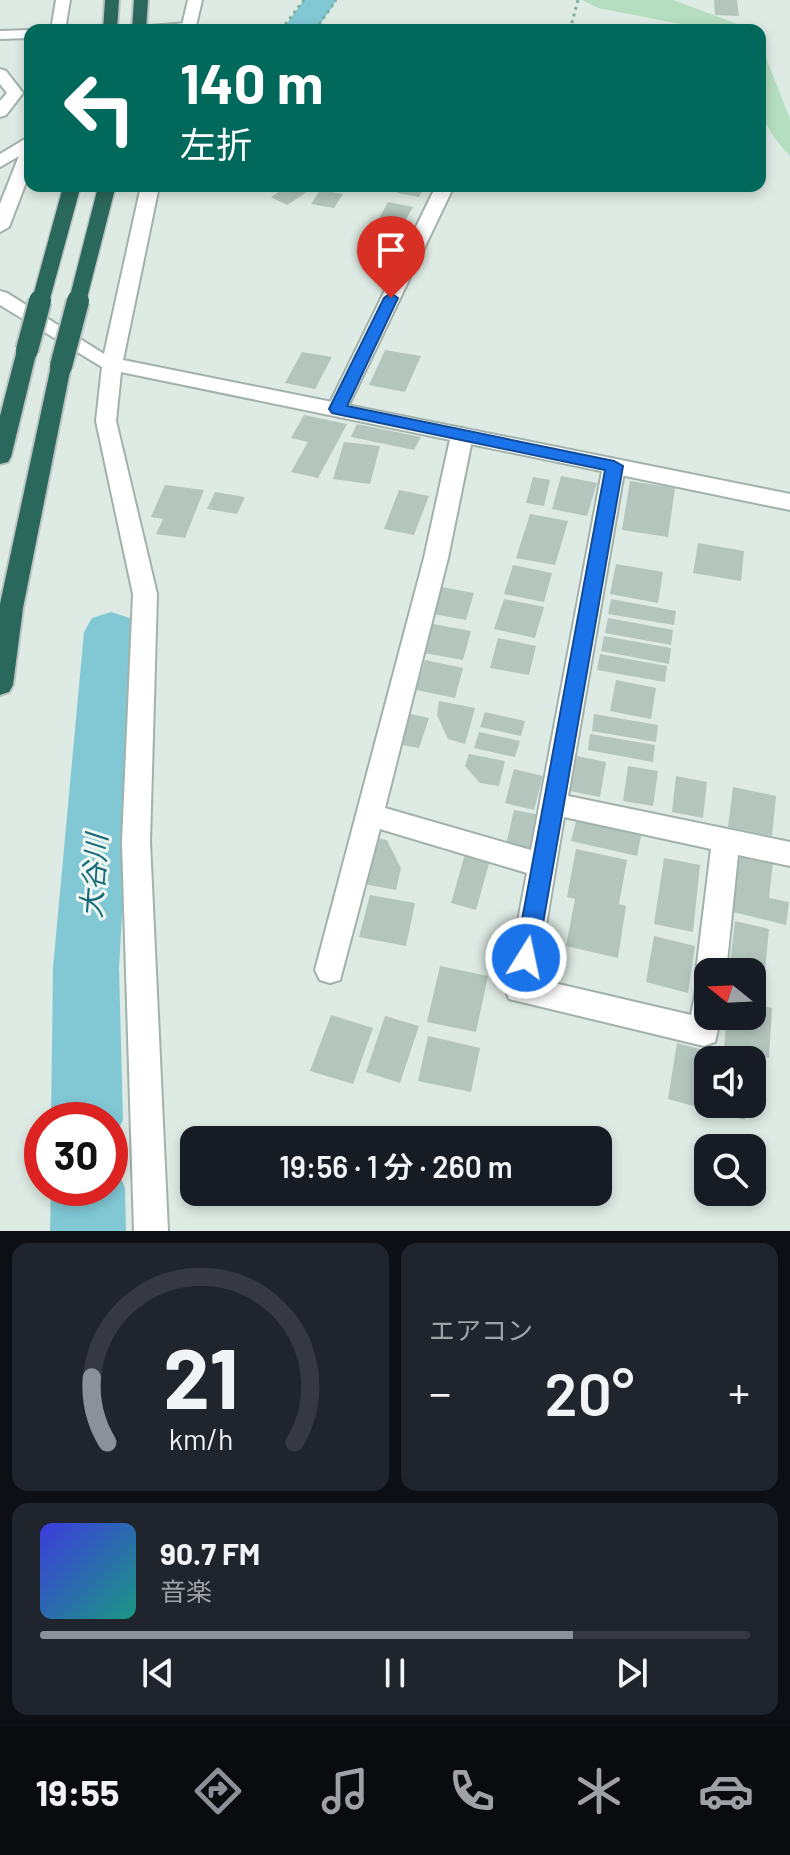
<!DOCTYPE html>
<html lang="ja">
<meta charset="utf-8">
<style>
body{margin:0;font-family:Barlow,"Noto Sans JP",sans-serif;background:#20242c;color:#f1f3f6;height:100vh;display:flex;flex-direction:column;font-size:30px;white-space:nowrap}
*{box-sizing:border-box;margin:0}
p{font-size:26px;color:#9ea1a6}
.icon{flex:none;width:44px;height:44px;fill:none;stroke:currentColor;stroke-width:2;stroke-linecap:round;stroke-linejoin:round}
.map{position:relative;height:1231px;overflow:hidden}
.panel{display:flex;flex-direction:column;gap:12px;padding:12px;background:#0d0f14;flex:1}
.panel>*{flex:none}
.guide{position:absolute;left:24px;top:24px;width:742px;height:168px;border-radius:16px;box-shadow:0 4px 12px #0003;background:#00695c;color:#fff;overflow:hidden}
.needle{width:52px;rotate:288deg}
.buttons{position:absolute;left:694px;top:958px;display:grid;gap:16px}
.buttons a{display:grid;place-items:center;width:72px;height:72px;border-radius:16px;background:#171b24;box-shadow:0 4px 12px #0003;font-size:40px}
.speed{position:absolute;left:24px;top:1102px;display:flex;gap:16px;font-size:40px;font-weight:700;text-align:center}
.speed>*{display:grid;place-content:center;width:104px;height:104px;border-radius:50%;background:#171b24;box-shadow:0 4px 12px #0003;line-height:1}
.speed .limit{border:12px solid #d22;background:#fff;color:#111}
.pin{position:absolute;display:grid;place-items:center;width:68px;height:68px;color:#fff;margin:-82px -34px;border-radius:50% 50% 50% 0;rotate:-45deg;box-shadow:0 0 8px #0007}
.pin .icon{rotate:45deg}
.me{position:absolute;width:88px;margin:-44px;rotate:10deg;stroke-linejoin:round;filter:drop-shadow(0 0 6px #0008)}
.turn{display:flex;align-items:center;gap:28px;height:168px;padding:0 24px;font-size:36px}
.turn .icon{width:104px;height:104px;stroke-width:2.5}
.turn b{display:block;font-size:56px;line-height:68px}
.big{font-size:60px;font-weight:600;line-height:1.1}
.panel .widget{flex:1;display:flex;flex-direction:column;justify-content:center;gap:12px;min-width:0;padding:0 28px;border-radius:16px;background:#20242c}
.panel .dial{align-items:center;gap:0}
.dial svg{height:208px;overflow:visible;fill:none;stroke:#363941;stroke-width:7;stroke-linecap:round;text-anchor:middle}
.dial text{fill:#f1f3f6;stroke:none}
.song{display:flex;align-items:center;gap:24px}
.cover{width:96px;height:96px;border-radius:12px;background:linear-gradient(135deg,hsl(240 70% 55%),hsl(170 70% 35%))}
.played{height:8px;border-radius:4px;background:linear-gradient(90deg,#8c9099 75%,#363941 75%)}
.keys{display:flex;justify-content:space-around;direction:ltr}
.heat{display:flex;justify-content:space-between;align-items:center;font-size:44px;direction:ltr}
.panel .tiles{flex:1;display:grid;gap:12px;grid-template-columns:1fr 1fr}
.widget:last-child{grid-column:span 2}
.trip{position:absolute;left:180px;top:1126px;width:432px;height:80px;border-radius:16px;background:#171b24;box-shadow:0 4px 12px #0003;font-weight:600;line-height:80px;text-align:center}
.dock{display:flex;height:128px;justify-content:space-around;align-items:center;background:#090b0e;color:#9ea1a6}
.dock .icon{width:56px;height:56px}
.dock .on{color:#8c9099}
.dock b{font-size:36px;color:#f1f3f6}
.map>svg:first-child{display:block}
.green{fill:#b5ddbf}
.lines{fill:none;stroke-linecap:round;stroke-linejoin:round}
.river{fill:#81c8d4;fill-rule:evenodd}
.building{fill:#b3c5bd}
.minor-casing{stroke:#a1b2ab;stroke-width:4}
.tertiary-casing{stroke:#a1b2ab;stroke-width:4}
.motorway-casing{stroke:#bcc4c2;stroke-width:4}
.path{stroke:#7cb09f;stroke-width:3;stroke-dasharray:3 4;stroke-linecap:butt}
.minor{fill:#fff;fill-rule:evenodd}
.tertiary{fill:#fff;fill-rule:evenodd}
.motorway{fill:#29685a;fill-rule:evenodd}
.motorway-bridge-far1-casing{stroke:#bcc4c2;stroke-width:20;stroke-linecap:butt}
.motorway-bridge-casing{stroke:#bcc4c2;stroke-width:26;stroke-linecap:butt}
.motorway-bridge-far1{stroke:#29685a;stroke-width:17}
.motorway-bridge{stroke:#29685a;stroke-width:22}
.route{fill:#1a73e8;stroke:#114b97;stroke-width:2}
.labels{text-anchor:middle;dominant-baseline:central;stroke-width:6;stroke-linejoin:round;paint-order:stroke}
.water-label{font-size:28px;font-style:italic;fill:#166a79;stroke:#eef7f2}
</style>
<div class="map">
<svg width="790" height="1231" viewBox="0 0 790 1231">
<rect width="100%" height="100%" fill="#deeae4"/>
<path class="green" d="M582,0H673L754,30H711L598,8Z
M760,42L790,119V156C750,114 760,96 760,42Z"/>
<g class="lines">
<path class="river" d="M304,0H337L316,30H282Z
M111,612L130,618L138,632L119,968L123,1120L110,1146V1120H51L53,968L84,632L92,618Z
M110,1160L114,1162L125,1188L126,1231H50L51,1188H110Z"/>
</g>
<path class="building" d="M714,0H737L739,16L715,15Z
M289,186H301L310,190L287,205L271,197Z
M401,186H425L419,197L397,193Z
M320,190L343,194L334,208L311,204Z
M388,202L413,207L401,228L376,224Z
M385,350L421,356L405,392L369,385Z
M302,352L332,357L315,389L285,383Z
M304,415L347,424L318,478L291,472L308,442L291,438Z
M357,424L421,437L414,450L351,437Z
M344,442L380,446L370,484L333,479Z
M561,476L597,483L587,516L552,509Z
M533,477L550,480L544,506L526,503Z
M630,481L675,488L668,537L622,530Z
M165,485L204,490L185,538L156,534L163,519L151,517Z
M399,490L429,496L414,535L384,529Z
M215,492L245,497L237,514L207,509Z
M530,514L568,521L555,565L516,558Z
M698,543L744,551L741,581L693,573Z
M616,564L663,572L658,603L610,594Z
M513,565L552,573L544,602L504,594Z
M436,586L474,593L466,620L428,613Z
M504,599L544,607L535,638L494,629Z
M611,599L676,611L674,625L608,614Z
M608,618L673,630L671,645L605,633Z
M433,624L471,631L463,660L424,653Z
M604,636L671,648L669,664L601,651Z
M498,638L536,646L529,675L490,668Z
M600,654L667,666L665,682L597,670Z
M425,660L463,668L455,698L416,690Z
M616,680L656,688L651,719L610,711Z
M439,701L475,708L465,744L448,739L437,715Z
M485,712L525,721L521,736L480,727Z
M406,713L429,718L419,748L396,744Z
M594,714L658,725L656,742L592,731Z
M479,732L520,741L515,757L474,748Z
M590,734L655,745L653,762L588,750Z
M469,754L505,761L499,786L480,783L465,766Z
M577,756L606,762L600,797L570,791Z
M628,766L658,771L653,806L623,801Z
M514,769L543,776L534,810L505,803Z
M676,776L707,782L703,818L672,812Z
M733,787L776,796L772,836L728,827Z
M514,810L540,815L532,850L506,845Z
M577,817L642,832L637,856L571,841Z
M376,838L387,840L401,868L396,890L364,884Z
M576,849L627,860L619,904L626,906L618,958L566,946L575,899L567,897Z
M465,854L490,860L476,910L451,903Z
M740,854L773,862L769,898L789,902L786,925L733,912Z
M664,858L700,865L693,932L654,924Z
M370,895L415,903L406,946L359,937Z
M735,921L769,929L763,992L752,989V972H729Z
M654,936L695,946L688,993L646,982Z
M440,966L488,976L476,1032L427,1022Z
M752,1004L772,1008L769,1058L724,1048L727,1016H752Z
M331,1015L373,1028L353,1084L310,1071Z
M385,1016L419,1026L400,1083L366,1072Z
M428,1036L480,1048L471,1092L418,1081Z
M677,1043L737,1059L708,1060V1104H747L745,1120L668,1099Z"/>
<g class="lines">
<defs>
<path id="minor" d="M56,0H70L65,30H51Z
M188,23L193,24V30H143L150,26Z
M30,30V38L0,39V31Z
M30,136V172L9,227L0,232V204L19,156L0,167V154Z
M436,186H454L347,409L337,416L330,414L327,409Z
M462,428L469,430L473,435L448,558L385,808L531,850L603,466L606,461H622L625,466L568,796L790,842V866L738,855L726,972H708V1016H721L715,1042L704,1046L509,999L505,989L527,873L380,829L340,980L330,983L320,980L315,970L424,558L451,435L455,430ZM564,817L711,849L696,972L704,983L697,985L691,1015L537,979Z"/>
<path id="tertiary" d="M188,0H202L195,30H181Z
M0,69L6,71L23,93L6,115L0,117V101L7,93L0,84Z
M141,186H159L123,360L790,494V510L121,372L116,421L157,594L150,842L168,1231H134L122,842L133,594L96,421L102,367L0,305V291L7,293L104,354Z"/>
<path id="motorway" d="M105,0H119L117,30H103Z
M134,0H148L146,30H132Z
M27,344L37,350L11,457L8,462L0,464V416L17,350Z
M61,360L71,366L23,608L13,685L9,692L0,695V604L51,366Z"/>
</defs>
<use href="#minor" class="minor-casing"/>
<use href="#tertiary" class="tertiary-casing"/>
<use href="#motorway" class="motorway-casing"/>
<path class="path" d="M281,30L304,0
M315,30L336,0
M570,30L578,0"/>
<use href="#minor" class="minor"/>
<use href="#tertiary" class="tertiary"/>
<use href="#motorway" class="motorway"/>
<defs>
<path id="motorway-bridge-far1" d="M40,303L72,186
M77,303L107,186"/>
<path id="motorway-bridge" d="M27,350L40,301
M61,366L78,301"/>
</defs>
<use href="#motorway-bridge-far1" class="motorway-bridge-far1-casing"/>
<use href="#motorway-bridge" class="motorway-bridge-casing"/>
<use href="#motorway-bridge-far1" class="motorway-bridge-far1"/>
<use href="#motorway-bridge" class="motorway-bridge"/>
</g>
<path class="route" d="M391,293L398,298L347,406L614,461L623,466L537,958L534,965L526,968L518,965L515,958L605,470L332,413L329,409L384,298Z"/>
<g class="labels">
<g class="water-label">
<text transform="translate(93 876) rotate(-86)">大谷川</text>
</g>
</g>
</svg>
<div class="buttons">
<a><svg class="needle" viewBox="-14 -14 28 28"><path d="M0-13l5 13h-10z" fill="#e53935"/><path d="M0 13l5-13h-10z" fill="#9ea1a6"/></svg></a>
<a><svg class="icon" aria-label="sound" viewBox="0 0 24 24"><path d="M4 9h4l5-4v14l-5-4H4zM17 9q2 3 0 6"/></svg></a>
<a><svg class="icon" aria-label="search" viewBox="0 0 24 24"><circle cx="10" cy="10" r="6"/><path d="M15 15l6 6"/></svg></a>
</div>
<div class="speed"><div class="limit">30</div></div>
<div class="pin" style="left:391px;top:298px;background:#d93025"><svg class="icon" aria-label="arrive" viewBox="0 0 24 24"><path d="M6 21V4h12l-3 4 3 4H6"/></svg></div>
<svg class="me" style="left:526px;top:958px" viewBox="-20 -20 40 40"><circle r="17" fill="#1a73e8" stroke="#fff" stroke-width="3"/><path d="M0-11L8 9 0 5-8 9z" fill="#fff"/></svg>
<div class="trip">19:56 · 1 分 · 260 m</div>
<div class="guide">
<div class="turn"><svg class="icon" aria-label="left" viewBox="0 0 24 24"><path d="M17 20v-9H6M10 6l-5 5 5 5"/></svg><div><b>140 m</b>左折</div></div>
</div>
</div>
<section class="panel">
<div class="tiles">
<div class="widget dial"><svg viewBox="0 0 100 80">
<path d="M14 69A42 42 0 1 1 86 69"/>
<path d="M14 69A42 42 0 0 1 8 44" stroke="#8c9099"/>
<text x="50" y="56" font-size="32" font-weight="700">21</text>
<text x="50" y="72" font-size="11">km/h</text>
</svg></div>
<div class="widget"><p>エアコン</p>
<div class="heat"><a>−</a><b class="big">20°</b><a>+</a></div>
</div>
<div class="widget">
<div class="song"><i class="cover"></i><div><b>90.7 FM</b><p>音楽</p></div></div>
<div class="played"></div>
<div class="keys"><svg class="icon" aria-label="previous" viewBox="0 0 24 24"><path d="M18 5L8 12l10 7zM5 5v14"/></svg><svg class="icon" aria-label="pause" viewBox="0 0 24 24"><path d="M8 5v14M16 5v14"/></svg><svg class="icon" aria-label="next" viewBox="0 0 24 24"><path d="M6 5l10 7-10 7zM19 5v14"/></svg></div>
</div>
</div>
</section>
<nav class="dock">
<b>19:55</b>
<svg class="icon on" aria-label="directions" viewBox="0 0 24 24"><path d="M12 3l9 9-9 9-9-9zM9 14v-3h6M13 9l2 2-2 2"/></svg>
<svg class="icon" aria-label="music" viewBox="0 0 24 24"><path d="M9 18V5l10-2v13"/><circle cx="6" cy="18" r="3"/><circle cx="16" cy="16" r="3"/></svg>
<svg class="icon" aria-label="phone" viewBox="0 0 24 24"><path d="M5 4h4l2 5-3 2q2 4 5 5l2-3 5 2v4C11 20 4 13 5 4z"/></svg>
<svg class="icon" aria-label="climate" viewBox="0 0 24 24"><path d="M12 3v18M4 7l16 10M4 17L20 7"/></svg>
<svg class="icon" aria-label="car" viewBox="0 0 24 24"><path d="M5 17H2v-5l4-1 3-4h7l3 4 3 1v5h-3M9 17h6M6 11h13"/><circle cx="7" cy="17" r="2"/><circle cx="17" cy="17" r="2"/></svg>
</nav>
